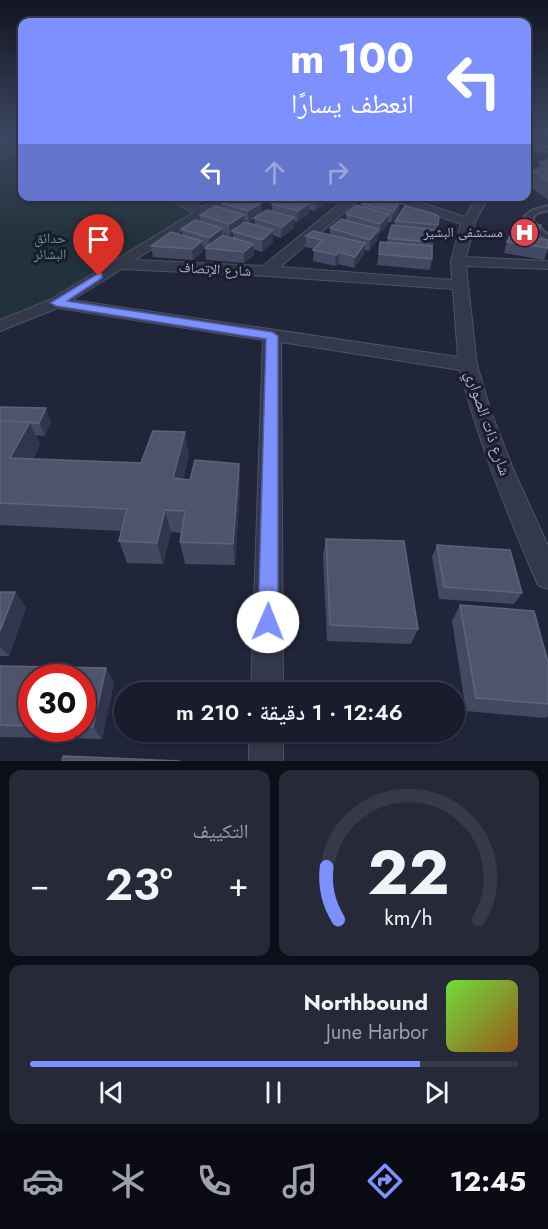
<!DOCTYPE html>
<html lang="ar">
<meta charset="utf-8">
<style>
body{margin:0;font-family:Jost,"Noto Naskh Arabic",sans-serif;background:#252938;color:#f1f3f6;direction:rtl;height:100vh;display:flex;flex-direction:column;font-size:22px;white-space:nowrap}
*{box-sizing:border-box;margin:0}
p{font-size:20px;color:#9fa1a9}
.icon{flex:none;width:33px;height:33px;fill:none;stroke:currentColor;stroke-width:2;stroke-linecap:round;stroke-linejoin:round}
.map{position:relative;height:761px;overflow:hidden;direction:ltr}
.drawer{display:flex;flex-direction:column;gap:9px;padding:9px;background:#0d0f18;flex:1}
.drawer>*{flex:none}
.banner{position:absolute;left:18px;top:18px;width:513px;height:183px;border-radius:12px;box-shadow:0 2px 4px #0004,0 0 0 2px #363a48;direction:rtl;background:#7c91fe;color:#fff;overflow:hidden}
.speed{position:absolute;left:18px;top:664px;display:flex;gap:12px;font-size:30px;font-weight:700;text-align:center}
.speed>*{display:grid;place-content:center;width:78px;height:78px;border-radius:50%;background:#181c2c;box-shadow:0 2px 4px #0004,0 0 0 2px #363a48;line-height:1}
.speed .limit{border:9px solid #d22;background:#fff;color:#111}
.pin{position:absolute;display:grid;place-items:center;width:51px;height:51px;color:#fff;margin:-62px -26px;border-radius:50% 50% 50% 0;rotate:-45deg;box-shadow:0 0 6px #0007}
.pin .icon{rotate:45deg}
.me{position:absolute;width:66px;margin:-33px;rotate:1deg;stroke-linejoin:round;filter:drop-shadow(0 0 4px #0008)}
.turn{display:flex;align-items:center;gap:21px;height:126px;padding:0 18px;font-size:27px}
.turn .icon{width:78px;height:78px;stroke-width:2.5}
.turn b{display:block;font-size:42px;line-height:51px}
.lanes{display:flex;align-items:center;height:57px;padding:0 18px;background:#0003;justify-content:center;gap:30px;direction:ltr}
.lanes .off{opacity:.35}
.big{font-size:45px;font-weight:600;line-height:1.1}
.drawer .widget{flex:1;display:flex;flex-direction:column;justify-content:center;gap:9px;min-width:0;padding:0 21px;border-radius:12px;background:#252938}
.drawer .dial{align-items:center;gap:0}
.dial svg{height:156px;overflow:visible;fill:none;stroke:#363a48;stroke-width:7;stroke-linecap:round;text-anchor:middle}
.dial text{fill:#f1f3f6;stroke:none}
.song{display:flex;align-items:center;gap:18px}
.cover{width:72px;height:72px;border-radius:9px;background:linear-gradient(135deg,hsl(100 70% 55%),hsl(30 70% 35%))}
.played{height:6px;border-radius:3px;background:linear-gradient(90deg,#7c91fe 80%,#363a48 80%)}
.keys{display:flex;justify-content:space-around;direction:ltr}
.heat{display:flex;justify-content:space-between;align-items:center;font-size:33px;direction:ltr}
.drawer .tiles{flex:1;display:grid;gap:9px;grid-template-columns:1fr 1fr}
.widget:last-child{grid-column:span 2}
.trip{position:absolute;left:114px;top:682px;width:351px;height:60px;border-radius:30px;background:#181c2c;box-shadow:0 2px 4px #0004,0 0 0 2px #363a48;font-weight:600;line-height:60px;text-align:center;direction:rtl}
.dock{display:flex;height:96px;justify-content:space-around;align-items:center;background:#0a0b12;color:#9fa1a9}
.dock .icon{width:42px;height:42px}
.dock .active{color:#7c91fe}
.dock b{font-size:27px;color:#f1f3f6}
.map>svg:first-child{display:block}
.green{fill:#22323b}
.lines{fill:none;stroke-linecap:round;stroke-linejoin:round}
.lane-casing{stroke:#4e5265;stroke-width:4}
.street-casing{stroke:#4e5265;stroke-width:2}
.lane{fill:#33384a;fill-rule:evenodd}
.street{fill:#33384a;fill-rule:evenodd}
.wall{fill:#434962;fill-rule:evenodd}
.shaded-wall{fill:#30364d}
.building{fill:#4f546d;stroke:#5e637b;stroke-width:1.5}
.route{fill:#7c91fe;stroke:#515ea5;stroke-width:1.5}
.labels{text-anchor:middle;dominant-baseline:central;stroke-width:6;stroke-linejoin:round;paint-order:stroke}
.far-poi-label{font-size:14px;fill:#aeb2c7;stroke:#191d2f;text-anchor:end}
.far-park-label{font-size:14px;fill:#64997c;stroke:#191d2f}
.far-street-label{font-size:14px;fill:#aeb2c7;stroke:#191d2f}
.street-label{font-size:16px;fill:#aeb2c7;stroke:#191d2f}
</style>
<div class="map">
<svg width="548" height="761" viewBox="0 0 548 761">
<rect width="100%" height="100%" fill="#20253a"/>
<path class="green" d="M22,148V196L180,197L207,210L51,300L0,321V156Z"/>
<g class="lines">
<defs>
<path id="lane" d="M526,146L548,147V151L526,150Z
M548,206V210L537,213L533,217V222L548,235V241L525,223V216L533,210Z"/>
<path id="street" d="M22,145V151L0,159V152Z
M164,196H181L202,207L220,196H235L135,260L263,266L349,196H363L280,267L452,280L451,261L461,224L381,196H401L465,217L477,196H489L475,222L466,257L548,261V269L466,266L477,365L491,412L513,469L548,546V589L538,585C508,515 479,444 460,370L281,342L283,693H251L263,340L58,308L0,331V320L50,300L193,213ZM122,269L267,276L453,289L458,357L72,300Z
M249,732H283V761H249Z"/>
</defs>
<use href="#lane" class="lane-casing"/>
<use href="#street" class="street-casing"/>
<use href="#lane" class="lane"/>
<use href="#street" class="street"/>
</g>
<path class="wall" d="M0,135H22L13,145L6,140L5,138L0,139L3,142L5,147L0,149Z
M547,156H548V200L528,185L532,170H538L540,162L545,161Z
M277,196H338L333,200L326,198L325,204L315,211L309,209L308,214L297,222L294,221V228L281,238L273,235V242L262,252L253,249L254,255L244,263L206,260L205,248H206L202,246L203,252L193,260L153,257L151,246L182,235L181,229L200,222V215L222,208V203L262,202V213L272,211V204L281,198ZM257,217L254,218L255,225L244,223V220L249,222ZM223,233L230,236L233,233V238L223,235Z
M421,196H445L444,199L435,200Z
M362,204L399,212L391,222H388L387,225L378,235L377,240L369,251L364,250V254L354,268L338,264L335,266L313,261L314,249L305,247L306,236L330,235V228L346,220V214L362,207Z
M395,221L438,225L432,250V259L430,270L377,265L380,242H387L388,238L394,225Z
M79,236L102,237L96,244H85L81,242Z
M537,238L548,248L544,260L504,253L507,242Z
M0,407L51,421L45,436L36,435L40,445L33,459L141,463L189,455L183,479L190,480L239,464L240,486L235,565L185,564L180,542L182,533L171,532L163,564L127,563L119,541L121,531L1,525L0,526Z
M326,539L418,629L411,644L327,641L323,556Z
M437,545L522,593L514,604L439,599L432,557Z
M0,592H15L26,608L9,656H0Z
M460,605L548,662V716L545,718L466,711L452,621Z
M0,666L106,668L114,682L102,739L0,737ZM32,678H82V729H32Z"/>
<path class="shaded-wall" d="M0,135H4L5,138L0,139Z
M9,135H22V143L13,145L10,136Z
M3,142L5,147L0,149V143Z
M321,196H326L325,204L315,211L316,200Z
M435,196H445L444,199L435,200Z
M400,201L399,212L391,222L393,212Z
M262,202V213L249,222L248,211Z
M309,203L308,214L297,222L298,211Z
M389,214L387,225L379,235L380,224Z
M244,215V226L232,231L233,233L230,236L229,224Z
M294,217V228L281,238L282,227Z
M222,228L223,239L210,249L209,238Z
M379,229L377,240L369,251L370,240Z
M273,230V242L262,252V240Z
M100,232L102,237L96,244L94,238Z
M202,241L203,252L193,260L192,249Z
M365,243L364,254L354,268L355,257Z
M253,244L254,255L244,263V252Z
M339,252L338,264L335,266L336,255Z
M46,408L51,421L45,436L39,423Z
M30,422L40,445L23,481L10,458Z
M185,432L189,455L178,500L173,478Z
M239,464L240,486L235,565L233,544Z
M165,510L171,532L163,564L157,543Z
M15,592L26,608L9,656L0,646V631Z
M106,668L114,682L102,739L93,727Z"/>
<path class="building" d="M548,161V167L540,162Z
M548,168V181L532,170Z
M233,196H243L262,202L248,211L222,203Z
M283,196H285L309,203L298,211L272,204Z
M303,196H321L316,200Z
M372,196H385L400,201L393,212L362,204Z
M356,205L389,214L380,224L346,214Z
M215,206L244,215L229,224L200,215Z
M405,206L435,214L439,217L438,225L395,221Z
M267,210L294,217L282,227L254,218Z
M341,219L379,229L370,240L330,228Z
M195,220L222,228L209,238L181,229Z
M518,220L541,225L536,238L548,240V248L507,242Z
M245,222L273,230L262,240L232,231Z
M392,225L436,230L435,238H429L426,242L388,238Z
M87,229L100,232L94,238L83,239L79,236L80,233Z
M313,231L365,243L355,257L339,252L336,255L313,250L322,240L306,236Z
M171,232L202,241L192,249L151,246Z
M223,235L253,244L244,252L205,248Z
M380,242L432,246V259L379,254Z
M0,407L46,408L39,423H29L30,422L0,421Z
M0,421L30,422L10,458L141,463L153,431L185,432L173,478L190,480L195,460L239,464L233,544L180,542L185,511L165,510L157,543L119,541L127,509L0,503Z
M326,539L404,541L418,629L330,625Z
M437,545L510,550L522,593L444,587Z
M0,592H15L0,631Z
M460,605L534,611L548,662V704L476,698Z
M0,666L106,668L93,727L82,726V678H32V726L0,725Z
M63,756L180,761H62Z"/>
<linearGradient id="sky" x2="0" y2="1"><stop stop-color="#121420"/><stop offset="0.56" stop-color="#3c4660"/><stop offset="1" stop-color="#3c4660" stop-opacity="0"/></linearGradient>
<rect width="548" height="241" fill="url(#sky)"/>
<path class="route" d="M99,273L102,274V278L67,301L272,332L278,336V622L275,629L268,632L261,629L258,622L266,339L56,306L50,303Z"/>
<defs>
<symbol id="hospital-disc" viewBox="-11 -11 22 22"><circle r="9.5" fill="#e0444e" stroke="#191d2f"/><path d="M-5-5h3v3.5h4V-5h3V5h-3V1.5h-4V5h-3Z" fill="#fff"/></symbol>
</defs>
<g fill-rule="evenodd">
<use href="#hospital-disc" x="508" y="216" width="33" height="33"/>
</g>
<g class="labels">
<g class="far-poi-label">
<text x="503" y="232">مستشفى البشير</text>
</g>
<g class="far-park-label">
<text x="50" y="238">حدائق<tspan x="50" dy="16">البشائر</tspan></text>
</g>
<g class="far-street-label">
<text transform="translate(215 269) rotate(3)">شارع الإتصاف</text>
</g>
<g class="street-label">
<text transform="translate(488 423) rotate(71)">شارع ذات الصواري</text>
</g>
</g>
</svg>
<div class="speed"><div class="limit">30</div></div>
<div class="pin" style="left:99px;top:276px;background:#d93025"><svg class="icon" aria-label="arrive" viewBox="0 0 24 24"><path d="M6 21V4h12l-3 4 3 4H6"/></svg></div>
<svg class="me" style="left:268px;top:622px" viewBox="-20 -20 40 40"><circle r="19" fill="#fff"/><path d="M0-13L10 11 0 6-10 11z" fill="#7c91fe"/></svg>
<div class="trip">12:46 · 1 دقيقة · 210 m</div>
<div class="banner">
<div class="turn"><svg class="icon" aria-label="left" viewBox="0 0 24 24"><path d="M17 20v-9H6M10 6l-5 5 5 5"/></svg><div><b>100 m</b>انعطف يسارًا</div></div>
<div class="lanes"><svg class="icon" aria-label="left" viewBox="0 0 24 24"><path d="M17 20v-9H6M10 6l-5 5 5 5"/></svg><svg class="icon off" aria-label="ahead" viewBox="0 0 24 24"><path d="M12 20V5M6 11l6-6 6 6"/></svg><svg class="icon off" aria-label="right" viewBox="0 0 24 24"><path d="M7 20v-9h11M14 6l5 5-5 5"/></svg></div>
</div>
</div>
<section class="drawer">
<div class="tiles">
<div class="widget dial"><svg viewBox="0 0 100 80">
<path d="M14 69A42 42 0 1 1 86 69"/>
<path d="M14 69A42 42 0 0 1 8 42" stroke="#7c91fe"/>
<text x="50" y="56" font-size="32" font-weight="700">22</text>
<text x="50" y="72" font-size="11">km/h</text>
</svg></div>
<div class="widget"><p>التكييف</p>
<div class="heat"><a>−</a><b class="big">23°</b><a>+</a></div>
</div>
<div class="widget">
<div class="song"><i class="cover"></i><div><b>Northbound</b><p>June Harbor</p></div></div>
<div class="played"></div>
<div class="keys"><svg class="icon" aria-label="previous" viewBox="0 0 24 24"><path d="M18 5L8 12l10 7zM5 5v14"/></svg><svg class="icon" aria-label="pause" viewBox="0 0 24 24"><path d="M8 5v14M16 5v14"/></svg><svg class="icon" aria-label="next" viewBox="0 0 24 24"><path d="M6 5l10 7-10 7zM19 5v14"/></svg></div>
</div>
</div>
</section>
<nav class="dock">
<b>12:45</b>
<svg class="icon active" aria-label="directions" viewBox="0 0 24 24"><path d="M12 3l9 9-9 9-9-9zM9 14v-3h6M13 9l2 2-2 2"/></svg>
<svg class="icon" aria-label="music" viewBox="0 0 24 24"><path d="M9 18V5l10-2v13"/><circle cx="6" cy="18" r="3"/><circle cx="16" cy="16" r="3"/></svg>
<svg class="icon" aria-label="phone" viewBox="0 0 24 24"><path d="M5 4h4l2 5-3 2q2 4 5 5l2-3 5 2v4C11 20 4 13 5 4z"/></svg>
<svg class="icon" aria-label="climate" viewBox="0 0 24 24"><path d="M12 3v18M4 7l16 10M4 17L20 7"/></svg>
<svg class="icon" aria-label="car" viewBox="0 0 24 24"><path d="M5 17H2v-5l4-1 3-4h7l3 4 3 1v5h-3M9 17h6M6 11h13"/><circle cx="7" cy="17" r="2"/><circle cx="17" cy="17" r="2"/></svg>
</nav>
